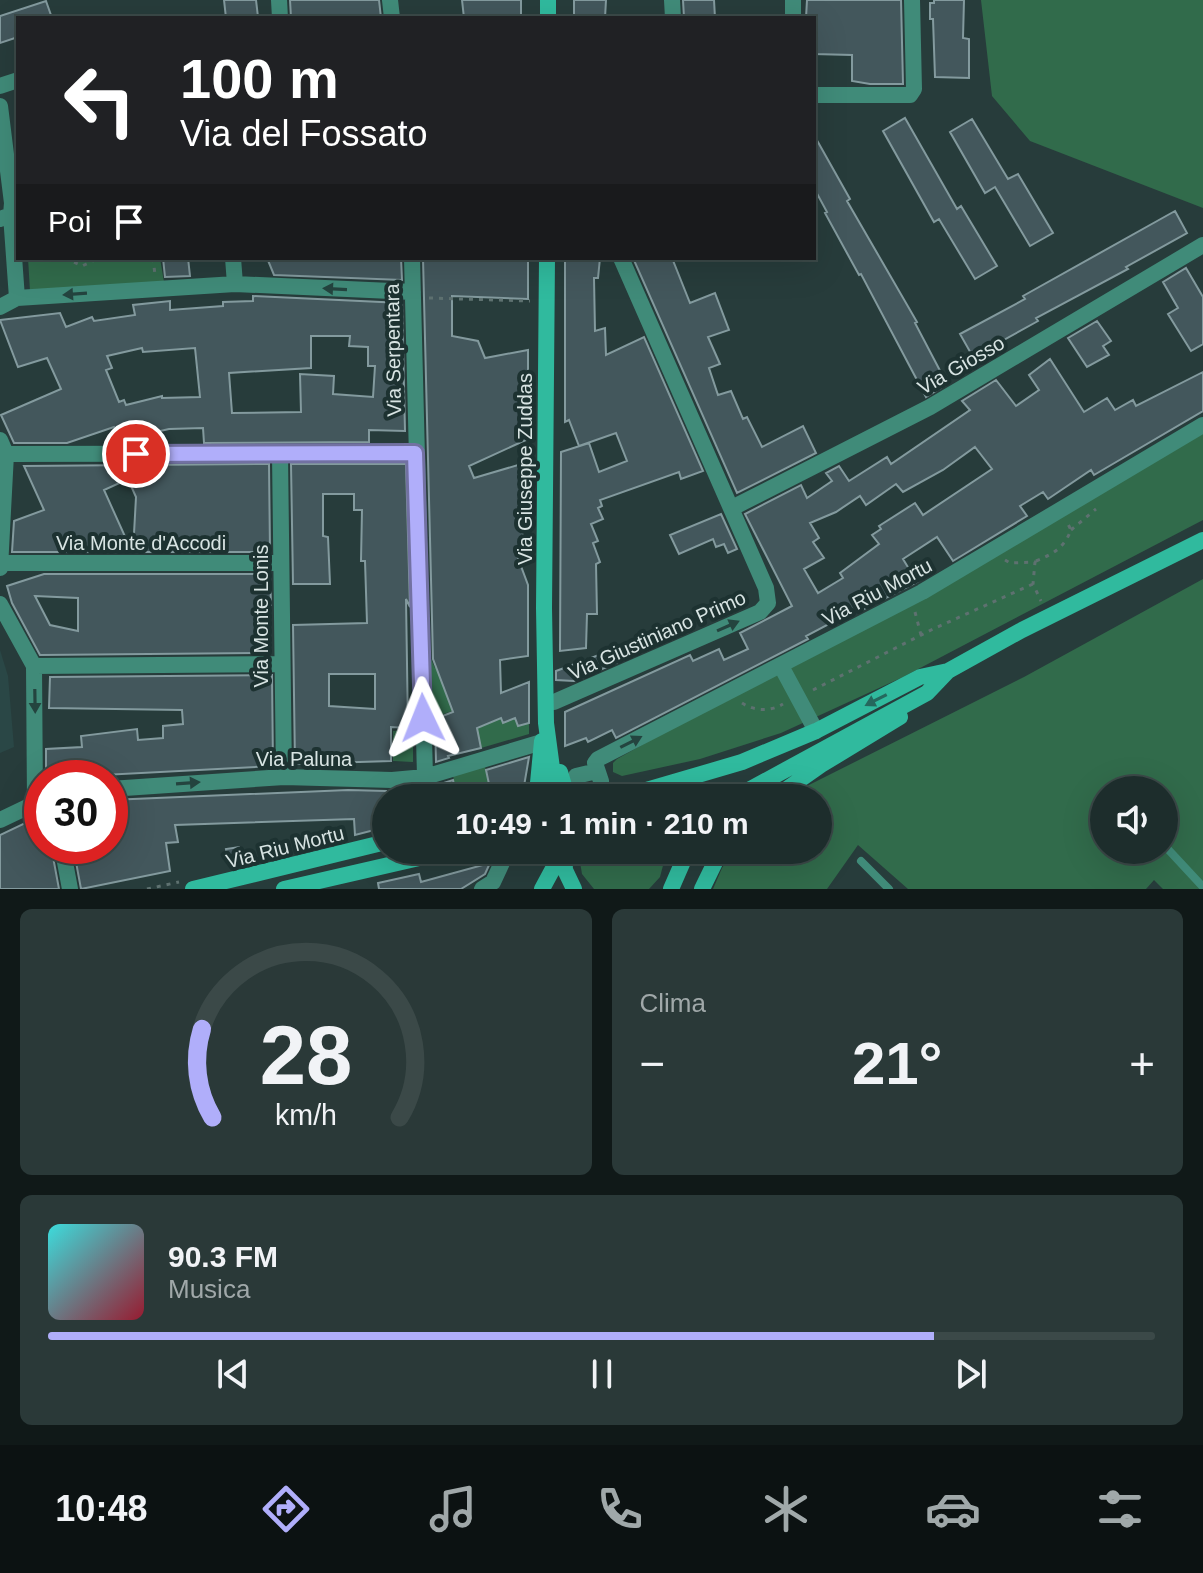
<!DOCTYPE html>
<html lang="it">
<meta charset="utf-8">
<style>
body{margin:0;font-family:Helvetica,sans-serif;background:#2a3938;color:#f1f3f6;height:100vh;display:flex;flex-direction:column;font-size:30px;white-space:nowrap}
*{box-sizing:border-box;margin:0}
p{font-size:26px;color:#a0a8a9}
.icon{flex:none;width:44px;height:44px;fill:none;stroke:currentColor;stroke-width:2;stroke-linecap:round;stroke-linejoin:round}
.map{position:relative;height:889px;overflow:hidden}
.panel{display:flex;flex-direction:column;gap:20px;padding:20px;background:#101918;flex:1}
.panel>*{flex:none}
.banner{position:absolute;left:16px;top:16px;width:800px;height:244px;border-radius:0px;box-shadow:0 8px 32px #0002,0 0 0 2px #3b4948;background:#202124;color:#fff;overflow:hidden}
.fabs{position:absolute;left:1090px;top:776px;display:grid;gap:16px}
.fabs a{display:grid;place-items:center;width:88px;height:88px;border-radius:50%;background:#1d2d2c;box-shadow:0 8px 32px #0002,0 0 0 2px #3b4948;font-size:40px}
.speed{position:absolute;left:24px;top:760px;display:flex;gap:16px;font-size:40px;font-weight:700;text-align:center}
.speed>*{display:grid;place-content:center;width:104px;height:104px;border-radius:50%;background:#1d2d2c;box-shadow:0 8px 32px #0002,0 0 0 2px #3b4948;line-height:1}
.speed .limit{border:12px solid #d22;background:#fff;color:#111}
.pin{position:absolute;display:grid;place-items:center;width:68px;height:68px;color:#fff;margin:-34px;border:4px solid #fff;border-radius:50%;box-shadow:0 2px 8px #0007}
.me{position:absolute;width:88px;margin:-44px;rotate:358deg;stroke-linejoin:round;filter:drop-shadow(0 0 6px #0008)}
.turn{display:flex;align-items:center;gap:28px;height:168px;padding:0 32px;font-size:36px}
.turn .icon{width:104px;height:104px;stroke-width:2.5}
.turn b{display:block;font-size:56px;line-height:68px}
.then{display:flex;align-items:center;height:76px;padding:0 32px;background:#0003;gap:16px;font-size:30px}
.big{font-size:60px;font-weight:700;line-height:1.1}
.panel .widget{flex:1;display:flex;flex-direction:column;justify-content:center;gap:12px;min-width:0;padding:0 28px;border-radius:12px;background:#2a3938}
.panel .dial{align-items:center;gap:0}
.dial svg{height:208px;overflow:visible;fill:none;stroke:#3b4948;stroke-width:7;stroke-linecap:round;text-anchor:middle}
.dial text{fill:#f1f3f6;stroke:none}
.song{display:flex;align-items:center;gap:24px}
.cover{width:96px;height:96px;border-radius:12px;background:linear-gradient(135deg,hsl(180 70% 55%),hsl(350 70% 35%))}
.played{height:8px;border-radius:4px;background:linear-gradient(90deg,#b0aefa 80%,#3b4948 80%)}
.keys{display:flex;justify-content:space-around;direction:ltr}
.heat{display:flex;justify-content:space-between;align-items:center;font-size:44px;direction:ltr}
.panel .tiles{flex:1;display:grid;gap:20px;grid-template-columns:1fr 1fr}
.widget:last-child{grid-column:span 2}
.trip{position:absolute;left:372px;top:784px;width:460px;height:80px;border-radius:40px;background:#1d2d2c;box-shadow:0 8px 32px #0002,0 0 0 2px #3b4948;font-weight:700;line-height:80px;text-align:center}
.tabs{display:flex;height:128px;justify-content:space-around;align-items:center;background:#0c1212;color:#a0a8a9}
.tabs .icon{width:56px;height:56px}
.tabs .selected{color:#b0aefa}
.tabs b{font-size:36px;color:#f1f3f6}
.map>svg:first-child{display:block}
.built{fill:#2a4746}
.green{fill:#316b4b;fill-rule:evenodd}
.building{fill:#43575c;stroke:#839a9e;stroke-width:2;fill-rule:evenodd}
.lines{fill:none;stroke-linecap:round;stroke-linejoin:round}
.path{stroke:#5e7170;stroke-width:3;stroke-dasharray:4 6;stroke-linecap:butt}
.lane{stroke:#408b79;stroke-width:8}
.street{stroke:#408b79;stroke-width:16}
.secondary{stroke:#30ba9e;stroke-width:16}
.oneway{fill:#24443f}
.oneway2{fill:#25685d}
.route-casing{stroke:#7271a2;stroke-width:20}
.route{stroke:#b0aefa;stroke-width:14}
.labels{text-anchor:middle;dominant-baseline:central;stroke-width:8;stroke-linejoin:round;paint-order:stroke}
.street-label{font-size:20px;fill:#d8e4e3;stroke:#1d3231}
</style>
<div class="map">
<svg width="1203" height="889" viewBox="0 0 1203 889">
<rect width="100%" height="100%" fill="#273c3b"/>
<path class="built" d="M0,650L8,676L14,747L0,753Z"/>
<path class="green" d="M981,0H1203V208L1030,141L992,96Z
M28,258H160L164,282L30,291Z
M1203,431V520L903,677L781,733L700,759L622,776L613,772V763L617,759Z
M1203,579V889H1163L1154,880L1146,889H908L858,845L827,889H713L722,868L734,850H818V798H791L807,786L1024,677ZM1104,790H1164V850H1104Z
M428,652L435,668L472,655L477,702L430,719Z
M495,704L503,722L515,718L518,726L529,723V734L481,748L477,728L483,726Z
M413,729V762L393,761V731Z
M484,762L490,789L466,795L465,792H445L455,789L453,774Z
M578,850H665L666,854L660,877L649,889H594L582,874Z"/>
<path class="building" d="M224,0H256L258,17L226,18Z
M290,0H379L381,18H291Z
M462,0H521V18H464Z
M574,0H606L605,18H574Z
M683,0H714L715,18H684Z
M807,0H901L903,84H870L852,81V55L814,54V18H806Z
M934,0H964L963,38L969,39V78L935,77L933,19H930V3H934Z
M46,1L52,18H18V37L0,43V16Z
M905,118L957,209L961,206L997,266L975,279L939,219L934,222L883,131Z
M972,119L1008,179L1018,174L1053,233L1030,246L995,187L985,193L950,132Z
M814,135L850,199L847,201L917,322L915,323L947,384L926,397L861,274L859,275L825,213L827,212L814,188Z
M1175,211L1187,233L1126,267L1128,269L1036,318L1038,321L973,357L960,334L1025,299L1023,296Z
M163,258H188L190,276L165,277Z
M267,258H401L402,280L274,275Z
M423,258H528V299L452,296V336L478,341L485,358L528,350V439L469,466L474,478L528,462V515L516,519L528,545L515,550L528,585V656L500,660L501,693L529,682V723L518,726L515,718L503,723L501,718L477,728L481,748L448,756L449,758L436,762L435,719L453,712L433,659Z
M565,258H600L598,278H594L595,331L605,328L606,355L644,337L703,471L681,479L679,472L600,500L602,506L598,508L603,519L591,524L598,541L593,543L600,562L596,564L597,614H587L586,648L560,651L561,452L589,443L599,472L627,461L616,433L579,446L569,420L565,422Z
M633,258H672L690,303L715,293L729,330L708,337L720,364L709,368L718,395L731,391L743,419L747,417L762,447L803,426L816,453L737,493Z
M1186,268L1203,297V344L1191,351L1168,314L1178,308L1163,282Z
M253,296L402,303L405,431L369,430V442L204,443L203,428L169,429L138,436L134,425L117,433L114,427L67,443H14L1,415L61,389L47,358L18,367L0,320L60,313L66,327L92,317L94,321L135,315L133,305L170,301V310L223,306V302L253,301ZM311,336H350L349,346L368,347V366H375L373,397L333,394L334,376L300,374L301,412L232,413L229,373L311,368ZM142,348L143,352L195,348L200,397L162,398V396L126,405L124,400L119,402L106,370L112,368L107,356Z
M1097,321L1111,341L1103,346L1109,355L1087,367L1068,338Z
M1050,359L1084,412L1107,398L1115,410L1133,400L1136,406L1203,372V411L1094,475L1091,470L1048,499L1043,492L1020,506L1027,516L953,561L937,537L903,559L917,582L862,610L861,607L806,636L808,639L616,738L612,730L588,742L586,738L565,746V712L690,655L693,661L719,649L724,660L748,649L740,633L792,606L745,514L801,485L807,498L832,481L826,473L839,466L849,481L887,457L891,464L970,410L962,401L996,380L1016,406L1039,390L1029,375ZM975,447L992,469L923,515L915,503L879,526L881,529L872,535L879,544L840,573L843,578L818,593L804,569L824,558L813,542L819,538L810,523L836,512L860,496L866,505L896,484L903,492L943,470Z
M269,464L270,552H133L136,497L128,479L104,490L132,552H12L14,521L44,510L24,466Z
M291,464H406L410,607L406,599L408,728L391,727V761L295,764L293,625L367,623L365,561H361L362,510H354V494H323V536L328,537L330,584H293ZM329,674H375V709L329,706Z
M721,514L737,549L728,553L724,544L716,547L713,539L679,554L670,535Z
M44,574H270L271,605H259L258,653L40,655L12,603L7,586ZM35,596L78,598V631L50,625Z
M623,646L628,658L574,681L556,680V671Z
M272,675L273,766L46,778V749L82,747L81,736L137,729L138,740L163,738V726L183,724L182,710L49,708L50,677Z
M529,757L523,792L492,798L486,770Z
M453,780L457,798H391L390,793L428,788Z
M348,790L386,791V827L355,835L354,819L175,825L178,842L166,843L170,871L81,889L73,846H110V800Z
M42,815V846H51L59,889H0V835Z
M239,847L243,862L230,865L226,849Z
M490,863L485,874L461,889H379L378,883L419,874L421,882Z"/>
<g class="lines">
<path class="path" d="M65,258L82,266L99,258
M153,258L155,275
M429,298L530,301
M1071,530L1096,509
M1005,560L1010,563L1035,562L1033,584L1041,601
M1036,561C1053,554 1064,548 1071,530L1068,524
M915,612L921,635
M813,690L933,629L1033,584
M742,703C754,711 770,712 783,704
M147,889L179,882"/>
<path class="lane" d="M1164,845L1203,887
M861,861L889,889"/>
<path class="street" d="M279,0L280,18
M390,0L392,18
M672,0L673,18
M793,18V0
M0,86L18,80
M814,95H910L914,89L912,0
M0,106L12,203L11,215L0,219
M11,215L17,298
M233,258L235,284
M412,258L425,777
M0,307L17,298L235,284L413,292
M0,440L6,454L0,568
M6,454L415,453
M280,454L284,777
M732,508L930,407L1203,245
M0,563H281
M0,604L34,666L35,803
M34,666L281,664
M781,666L816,731
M554,702L760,612L768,603L766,588L621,258
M576,776L597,771
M110,789L284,777L392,780L425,777L542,742
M602,798L601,781L595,763L598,759L922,592L1203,425
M0,820L42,800
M62,846L70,889
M482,889L493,882L508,850"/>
<path class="secondary" d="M548,18V0
M547,258L544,608L546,723L556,798
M560,772L565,789L593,798
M626,796L742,762L816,731L920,677L948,671L1022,630L1203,540
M533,798L538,783L542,741
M609,798H635
M734,798L927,693L948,671
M774,798L821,765L900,717
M564,850L565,870L574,889
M193,889L386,842
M284,889L454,850
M542,889L563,850
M671,889L688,850
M702,889L721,850"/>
</g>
<defs><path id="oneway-solid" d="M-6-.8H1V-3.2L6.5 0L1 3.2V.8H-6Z" transform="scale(2)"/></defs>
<g class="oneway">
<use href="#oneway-solid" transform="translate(335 289) rotate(-177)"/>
<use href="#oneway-solid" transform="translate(75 294) rotate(176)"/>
<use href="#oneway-solid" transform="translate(728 626) rotate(-24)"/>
<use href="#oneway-solid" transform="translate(35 701) rotate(89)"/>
<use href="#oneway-solid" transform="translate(631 742) rotate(-27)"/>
<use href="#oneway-solid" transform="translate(188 783) rotate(-4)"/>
</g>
<use class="oneway2" href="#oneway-solid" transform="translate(876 700) rotate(153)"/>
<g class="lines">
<defs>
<path id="route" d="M136,454L415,453L423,718"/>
</defs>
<use href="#route" class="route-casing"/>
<use href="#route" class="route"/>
</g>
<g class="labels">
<g class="street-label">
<text transform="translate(393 350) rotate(-91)">Via Serpentara</text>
<text transform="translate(961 365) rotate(-30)">Via Giosso</text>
<text transform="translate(525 469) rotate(-90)">Via Giuseppe Zuddas</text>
<text x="141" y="543">Via Monte d'Accodi</text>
<text transform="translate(877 592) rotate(-28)">Via Riu Mortu</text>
<text transform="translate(261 616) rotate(-90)">Via Monte Lonis</text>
<text transform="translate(657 635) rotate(-24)">Via Giustiniano Primo</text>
<text x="304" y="759">Via Paluna</text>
<text transform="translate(285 847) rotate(-14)">Via Riu Mortu</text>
</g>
</g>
</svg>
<div class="fabs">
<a><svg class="icon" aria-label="sound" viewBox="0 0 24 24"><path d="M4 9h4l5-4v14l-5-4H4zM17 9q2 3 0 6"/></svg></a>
</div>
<div class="speed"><div class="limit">30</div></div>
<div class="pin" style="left:136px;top:454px;background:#d93025"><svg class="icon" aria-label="arrive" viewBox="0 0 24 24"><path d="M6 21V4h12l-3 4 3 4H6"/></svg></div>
<svg class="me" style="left:423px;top:718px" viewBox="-20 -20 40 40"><path d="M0-17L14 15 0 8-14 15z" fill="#b0aefa" stroke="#fff" stroke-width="4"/></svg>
<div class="trip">10:49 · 1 min · 210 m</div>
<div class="banner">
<div class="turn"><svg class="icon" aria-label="left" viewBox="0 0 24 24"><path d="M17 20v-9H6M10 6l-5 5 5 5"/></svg><div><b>100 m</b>Via del Fossato</div></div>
<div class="then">Poi<svg class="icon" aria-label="arrive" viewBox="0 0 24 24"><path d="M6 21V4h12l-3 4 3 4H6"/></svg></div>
</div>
</div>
<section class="panel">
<div class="tiles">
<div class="widget dial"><svg viewBox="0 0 100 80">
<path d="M14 69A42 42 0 1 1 86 69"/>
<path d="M14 69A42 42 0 0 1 10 35" stroke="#b0aefa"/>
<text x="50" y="56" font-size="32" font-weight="700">28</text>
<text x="50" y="72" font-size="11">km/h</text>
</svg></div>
<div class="widget"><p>Clima</p>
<div class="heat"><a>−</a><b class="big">21°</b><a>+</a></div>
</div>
<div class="widget">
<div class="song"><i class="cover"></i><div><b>90.3 FM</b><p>Musica</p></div></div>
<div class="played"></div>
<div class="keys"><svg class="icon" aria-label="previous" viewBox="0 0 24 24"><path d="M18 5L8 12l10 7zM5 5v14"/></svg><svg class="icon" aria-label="pause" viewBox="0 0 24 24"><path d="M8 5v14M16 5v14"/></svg><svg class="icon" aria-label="next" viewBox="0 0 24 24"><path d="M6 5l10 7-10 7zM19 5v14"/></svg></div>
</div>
</div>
</section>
<nav class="tabs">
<b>10:48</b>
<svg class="icon selected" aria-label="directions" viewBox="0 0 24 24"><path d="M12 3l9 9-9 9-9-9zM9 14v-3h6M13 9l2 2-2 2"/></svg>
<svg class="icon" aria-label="music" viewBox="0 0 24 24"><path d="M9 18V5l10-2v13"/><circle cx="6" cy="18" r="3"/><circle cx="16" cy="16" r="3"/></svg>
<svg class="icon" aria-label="phone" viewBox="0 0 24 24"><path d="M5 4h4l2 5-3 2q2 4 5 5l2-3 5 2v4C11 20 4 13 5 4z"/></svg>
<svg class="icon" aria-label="climate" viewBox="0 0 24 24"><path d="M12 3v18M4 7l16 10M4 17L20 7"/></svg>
<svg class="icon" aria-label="car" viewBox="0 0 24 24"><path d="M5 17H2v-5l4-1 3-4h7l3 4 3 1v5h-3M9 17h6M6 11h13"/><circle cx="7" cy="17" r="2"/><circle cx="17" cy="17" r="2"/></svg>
<svg class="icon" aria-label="filters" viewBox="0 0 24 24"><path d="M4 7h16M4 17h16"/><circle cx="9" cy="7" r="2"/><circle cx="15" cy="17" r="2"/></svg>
</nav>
